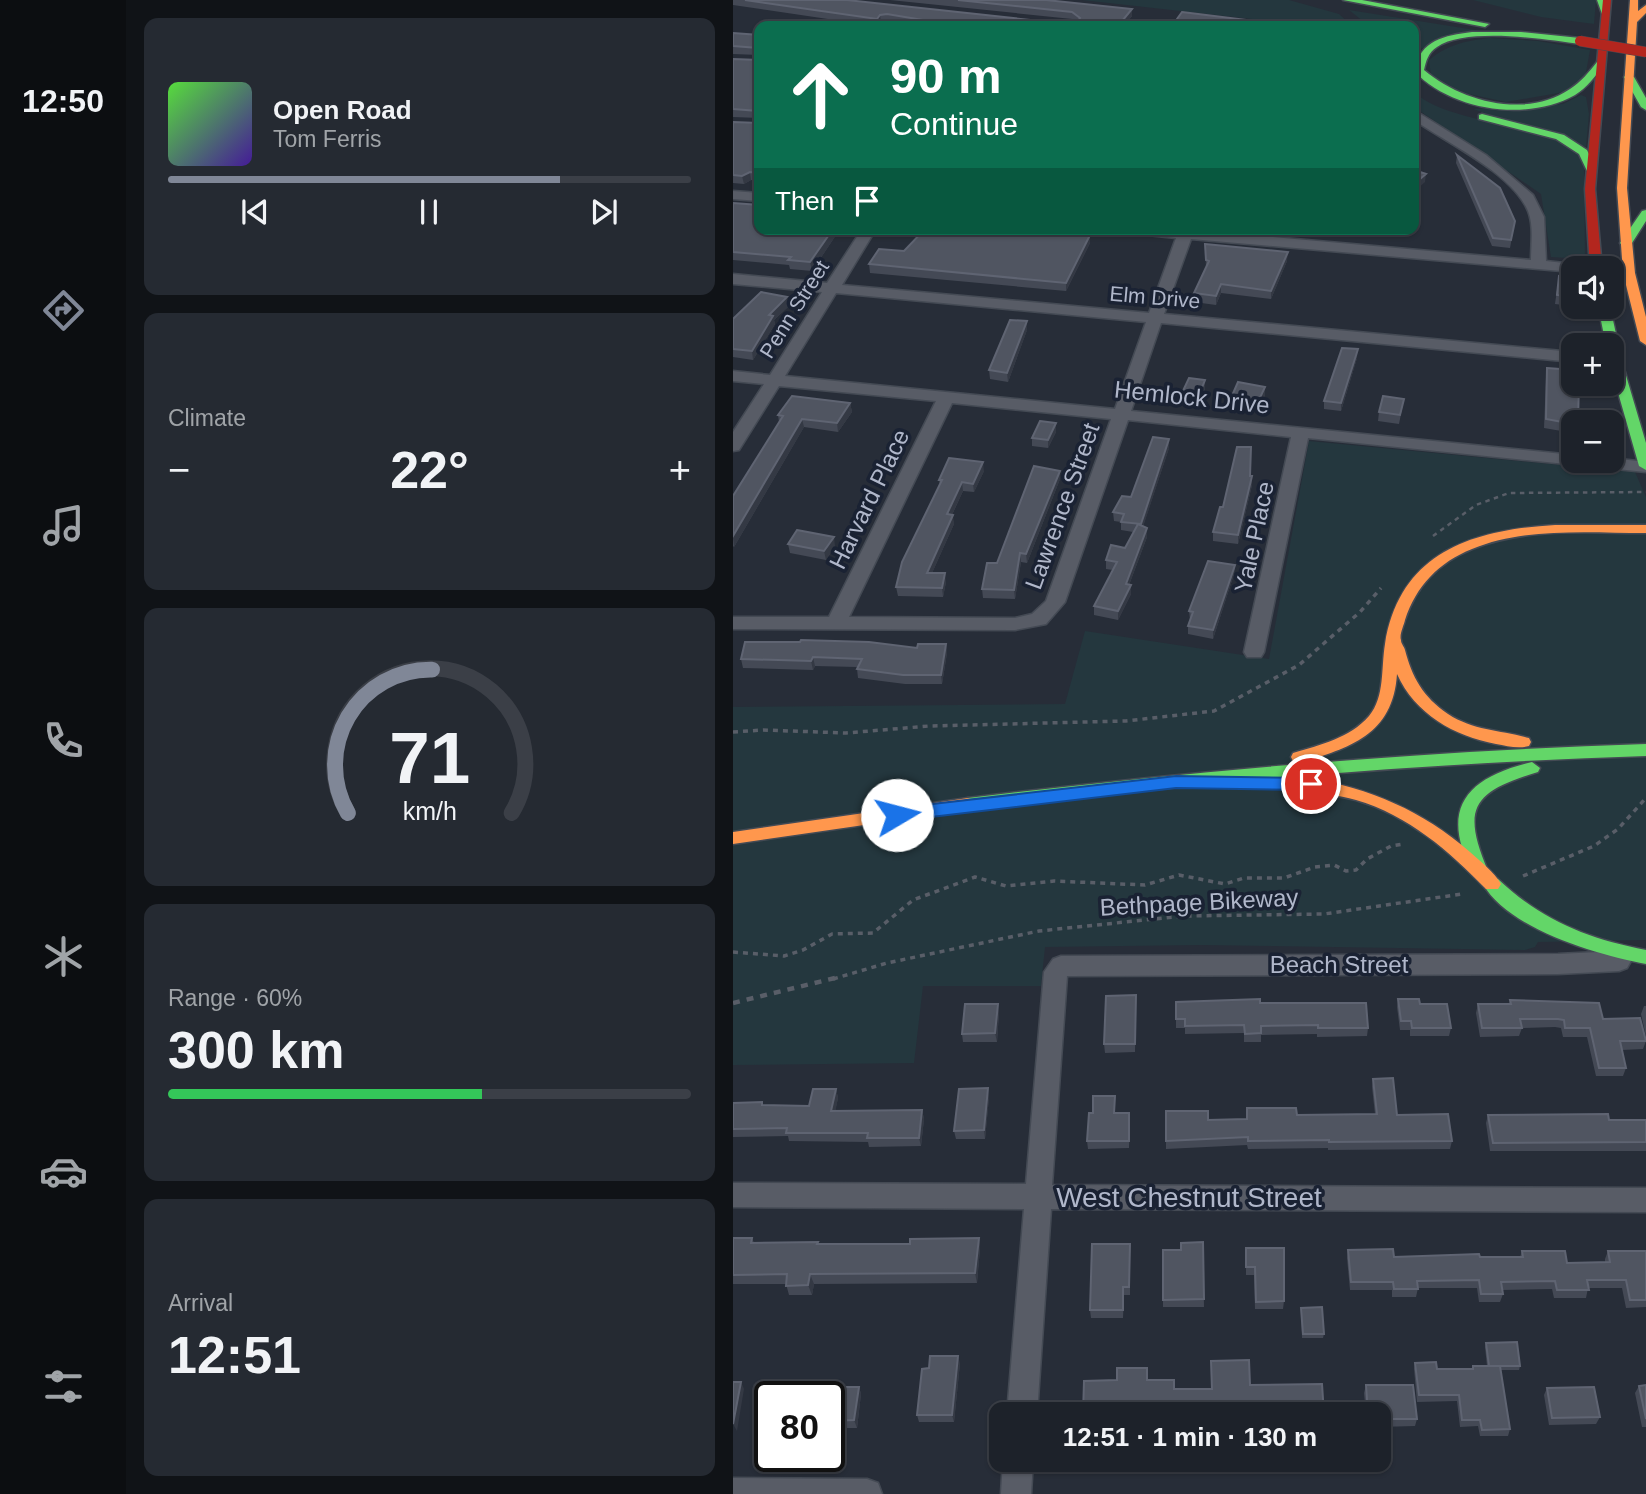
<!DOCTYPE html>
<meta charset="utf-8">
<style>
body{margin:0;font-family:Helvetica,sans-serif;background:#252a32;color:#f1f3f6;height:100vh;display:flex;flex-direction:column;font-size:26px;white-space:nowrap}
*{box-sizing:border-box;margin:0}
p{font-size:23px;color:#a0a4a8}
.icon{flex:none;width:38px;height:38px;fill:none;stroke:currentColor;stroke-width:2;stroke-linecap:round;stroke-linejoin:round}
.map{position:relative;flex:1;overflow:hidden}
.side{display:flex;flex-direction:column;gap:18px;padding:18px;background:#101317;width:607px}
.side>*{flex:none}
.banner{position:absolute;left:21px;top:21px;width:665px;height:214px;border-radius:14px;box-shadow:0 2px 5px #0004,0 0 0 2px #3b3f47;background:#0b6e4f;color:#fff;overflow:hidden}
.tools{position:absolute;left:828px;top:256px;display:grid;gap:14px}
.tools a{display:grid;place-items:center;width:63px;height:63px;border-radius:14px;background:#1d222a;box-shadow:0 2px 5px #0004,0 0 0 2px #3b3f47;font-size:35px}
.speed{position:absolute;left:21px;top:1381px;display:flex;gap:14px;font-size:35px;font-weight:700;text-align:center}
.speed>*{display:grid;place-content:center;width:91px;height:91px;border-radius:50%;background:#1d222a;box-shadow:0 2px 5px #0004,0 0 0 2px #3b3f47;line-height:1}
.speed .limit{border:4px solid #111;border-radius:10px;background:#fff;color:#111}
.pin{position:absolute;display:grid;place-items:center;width:60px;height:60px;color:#fff;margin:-30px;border:4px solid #fff;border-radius:50%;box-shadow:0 2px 7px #0007}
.me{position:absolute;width:77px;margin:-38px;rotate:82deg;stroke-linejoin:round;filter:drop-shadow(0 0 5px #0008)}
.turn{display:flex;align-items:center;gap:24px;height:147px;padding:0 21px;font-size:32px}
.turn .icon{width:91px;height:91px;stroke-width:2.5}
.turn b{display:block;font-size:49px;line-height:60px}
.then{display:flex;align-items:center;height:66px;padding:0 21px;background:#0003;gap:14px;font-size:26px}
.big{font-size:52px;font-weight:700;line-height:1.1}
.side .card{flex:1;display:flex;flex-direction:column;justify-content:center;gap:10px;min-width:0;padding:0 24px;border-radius:14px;background:#252a32}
.side .dial{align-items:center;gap:0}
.dial svg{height:182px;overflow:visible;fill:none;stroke:#3b3f47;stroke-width:7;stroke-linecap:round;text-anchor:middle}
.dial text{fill:#f1f3f6;stroke:none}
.song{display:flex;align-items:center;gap:21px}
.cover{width:84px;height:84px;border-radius:10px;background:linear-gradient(135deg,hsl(110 70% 55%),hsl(260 70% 35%))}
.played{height:7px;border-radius:4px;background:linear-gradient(90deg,#808797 75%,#3b3f47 75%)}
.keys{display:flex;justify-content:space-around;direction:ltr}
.heat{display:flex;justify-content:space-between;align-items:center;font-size:38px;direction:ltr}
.charge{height:10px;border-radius:5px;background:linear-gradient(90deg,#34c759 60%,#3b3f47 0)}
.trip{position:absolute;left:256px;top:1402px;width:402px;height:70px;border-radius:14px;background:#1d222a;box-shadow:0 2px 5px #0004,0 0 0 2px #3b3f47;font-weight:700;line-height:70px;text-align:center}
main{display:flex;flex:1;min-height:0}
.menu{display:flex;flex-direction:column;width:126px;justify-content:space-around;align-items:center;background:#0c0e11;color:#a0a4a8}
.menu .icon{width:49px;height:49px}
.menu .selected{color:#808797}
.menu b{font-size:32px;color:#f1f3f6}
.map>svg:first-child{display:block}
.green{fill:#24373e}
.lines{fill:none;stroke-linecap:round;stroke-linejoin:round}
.street-casing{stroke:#444a54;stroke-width:3}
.fast-casing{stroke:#444a54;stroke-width:3}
.slow-casing{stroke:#444a54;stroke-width:3}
.jam-casing{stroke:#444a54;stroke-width:3}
.path-far2{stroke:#595e68;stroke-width:2.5;stroke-dasharray:4.5 4.5;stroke-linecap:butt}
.path-far1{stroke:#595e68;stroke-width:3.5;stroke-dasharray:5 5;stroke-linecap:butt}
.path{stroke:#595e68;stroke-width:4.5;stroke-dasharray:7 7;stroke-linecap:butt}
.street{fill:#585c66;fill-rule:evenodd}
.fast{fill:#63d668;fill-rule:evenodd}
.slow{fill:#ff974d;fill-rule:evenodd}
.jam{fill:#b3261e;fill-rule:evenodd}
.jam-bridge-casing{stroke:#444953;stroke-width:11;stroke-linecap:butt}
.jam-bridge{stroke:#b3261e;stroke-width:10}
.wall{fill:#444955}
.shaded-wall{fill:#343944}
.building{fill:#505561;stroke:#5f6472;stroke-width:2}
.route{fill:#1a73e8;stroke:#114b97;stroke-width:2}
.labels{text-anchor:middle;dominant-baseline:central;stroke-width:7;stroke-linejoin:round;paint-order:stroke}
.far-street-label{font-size:21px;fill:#b0b7ca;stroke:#1a2233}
.street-label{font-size:24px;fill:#b0b7ca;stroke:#1a2233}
.near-street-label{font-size:28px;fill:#b0b7ca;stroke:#1a2233}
</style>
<main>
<nav class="menu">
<b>12:50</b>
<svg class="icon selected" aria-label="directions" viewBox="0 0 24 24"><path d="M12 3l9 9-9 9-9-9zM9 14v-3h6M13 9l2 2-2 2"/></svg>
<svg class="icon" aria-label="music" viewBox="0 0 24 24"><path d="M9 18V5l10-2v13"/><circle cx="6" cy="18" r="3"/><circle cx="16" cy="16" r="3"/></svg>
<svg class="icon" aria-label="phone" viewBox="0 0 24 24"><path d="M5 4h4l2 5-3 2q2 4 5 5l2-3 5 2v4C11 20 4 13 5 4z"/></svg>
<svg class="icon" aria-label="climate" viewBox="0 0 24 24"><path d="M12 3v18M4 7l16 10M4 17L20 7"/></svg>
<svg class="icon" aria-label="car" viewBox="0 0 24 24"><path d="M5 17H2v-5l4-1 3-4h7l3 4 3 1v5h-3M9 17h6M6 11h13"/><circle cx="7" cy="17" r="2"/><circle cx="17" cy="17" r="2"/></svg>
<svg class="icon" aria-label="filters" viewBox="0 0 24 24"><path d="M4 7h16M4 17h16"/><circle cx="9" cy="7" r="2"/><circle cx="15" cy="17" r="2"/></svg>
</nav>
<section class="side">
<div class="card">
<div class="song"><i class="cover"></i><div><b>Open Road</b><p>Tom Ferris</p></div></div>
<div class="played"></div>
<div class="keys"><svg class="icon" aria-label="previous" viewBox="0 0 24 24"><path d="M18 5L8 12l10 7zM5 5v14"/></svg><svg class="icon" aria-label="pause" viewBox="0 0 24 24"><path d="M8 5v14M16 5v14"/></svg><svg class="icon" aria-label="next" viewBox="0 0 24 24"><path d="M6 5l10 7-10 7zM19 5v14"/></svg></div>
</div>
<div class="card"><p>Climate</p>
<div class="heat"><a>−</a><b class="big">22°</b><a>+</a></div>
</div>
<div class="card dial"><svg viewBox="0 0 100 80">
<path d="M14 69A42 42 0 1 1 86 69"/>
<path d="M14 69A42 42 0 0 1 51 6" stroke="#808797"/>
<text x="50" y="56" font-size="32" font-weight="700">71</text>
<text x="50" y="72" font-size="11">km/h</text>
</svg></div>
<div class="card"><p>Range · 60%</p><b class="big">300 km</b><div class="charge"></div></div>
<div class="card"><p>Arrival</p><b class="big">12:51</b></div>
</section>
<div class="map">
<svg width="913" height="1494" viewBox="0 0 913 1494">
<rect width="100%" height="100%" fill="#272d38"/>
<path class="green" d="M349,0H556L606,14L619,26H582Z
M740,0H863L861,24L808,17Z
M616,10L755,32L686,49L681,55V26H636Z
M757,38L805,41L857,50L852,78L837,91L773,102L717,90L698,76L696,60C716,44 732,41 757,38Z
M681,92C711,120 787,124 825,139C834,143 843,153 851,160L852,259L818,257L808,194L681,107Z
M848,95L853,97L856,114L853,147L740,109L830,104Z
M576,441L902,472L913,497V940L805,942L802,947L792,950L468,945L312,947L308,986H190L181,1063L0,1065V707L332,704L352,631L536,659Z"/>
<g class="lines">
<defs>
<path id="street" d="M681,110L753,155L800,195L811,217L813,261L840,264L847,268H840V272L458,239L431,314L840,352V362L428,323L398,411L840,455V460L878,458L913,462V472L575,438L531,652L528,657H514L511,652L558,437L395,420L332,602L313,624L282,630L0,629V617H96L203,401L46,386L6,450L0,451V432L31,384L0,381V371L37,375L89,292L0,284V274L94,283L129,229H143L109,285L416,313L443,238L396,233L389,229H449L798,260C798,244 801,226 795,211C779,173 714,143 681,120ZM103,293L413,322L382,409L52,376ZM219,403L378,419L313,601L299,614L282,618L116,617Z
M0,191L26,193V201L0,199Z
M886,951L894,954L898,961L894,968L886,971L825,974L334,976L319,1185L913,1188V1212L318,1209L304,1414H274L291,1209L0,1207V1183L293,1184L311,972L320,959L328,956L825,954Z
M270,1460H300L298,1494H268Z
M0,1478L134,1479L145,1483L149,1494H0Z"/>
<path id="fast" d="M610,0H629L756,24L752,27Z
M864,0H872L875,14H869Z
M739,32H788L847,38L852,41L847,44C812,39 733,27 704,47C695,53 693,61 691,70C729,102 793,119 837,89C848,82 856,72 864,62L872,64C863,75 854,88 842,95C794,122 719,111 681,71C688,39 711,36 739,32Z
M893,75L901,77L913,98V110L908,107L891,77Z
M749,114L831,135L854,150L863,169L854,171L846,154L823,139L746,119V115Z
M913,210V221L899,243L889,245L887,243L909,211Z
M865,306H877L889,362L913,443V470L906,466L878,368V345H873Z
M913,744V756C686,763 460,783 235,810L229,808L227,804L229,800L235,798C460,771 686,751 913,744Z
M799,762L807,768L805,772C740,792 728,807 755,871L753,876H741C706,810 731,778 799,762Z
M759,877L765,879C808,920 855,939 913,950V964C865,955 775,929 750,884L753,879Z"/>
<path id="slow" d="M897,0H905V11L913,5V13L904,22L894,188L902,273L913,317V345L907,341L890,273L884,188Z
M822,525H913V533C855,533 793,527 739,549C706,562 683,586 672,620C671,625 666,635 668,640C668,644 671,646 672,650C679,677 690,697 715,714C741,731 768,730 796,738L798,742L796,746C785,749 774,746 763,744C721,736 682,714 664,674C660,735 617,748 566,763L560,761L558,757L560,753C587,745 617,738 636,716C652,697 648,668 652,644C667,552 739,530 822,525Z
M575,778C637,788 690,811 737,852C748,862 761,872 768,884L765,889H753C716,851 675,815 623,800C605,795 587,794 569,788L567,784L569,780Z
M235,798L241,800L243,804L241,808L235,810L0,844V832Z"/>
<path id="jam" d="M870,0H878L862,189L869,268H857L852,189Z"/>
</defs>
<use href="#street" class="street-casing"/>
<use href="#fast" class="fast-casing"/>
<use href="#slow" class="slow-casing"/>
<use href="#jam" class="jam-casing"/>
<path class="path-far2" d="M700,536L743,505L776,493L913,492"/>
<path class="path-far1" d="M0,732L30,730L113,733L196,726L393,721L481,711L566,665L627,612L648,588
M790,876L861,846L885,829L913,798
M0,952L51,956L70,950L99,934L140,933L180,900L242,877L273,886L321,881L412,885L446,875L492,884L511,878H551L582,867L601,865L613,871L623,870L634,859L658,846L671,844
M100,979L154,963L306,931L450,916L591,914L729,894"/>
<path class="path" d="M0,1003L106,977"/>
<use href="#street" class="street"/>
<use href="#fast" class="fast"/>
<use href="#slow" class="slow"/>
<use href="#jam" class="jam"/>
<defs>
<path id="jam-bridge" d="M847,41L913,52"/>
</defs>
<use href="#jam-bridge" class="jam-bridge-casing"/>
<use href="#jam-bridge" class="jam-bridge"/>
</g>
<path class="wall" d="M0,0H114L307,21H342L339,19L157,0H313L399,16L391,26H182L155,22H148L145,26H142L0,5Z
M0,33L26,35V55L0,54Z
M0,59L26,60V181L18,180L11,184L0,183V122L26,123V118L0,117Z
M724,155L782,221L777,248L759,246L723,163Z
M0,203L107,229L79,271L57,269L56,265L0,260Z
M636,229H662L661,234L636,232Z
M357,235V243L333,291L137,273L136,264Z
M472,244L554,261L538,299L488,293L483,305L461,302V293L473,267Z
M826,276L840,278L839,306L822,304Z
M56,306L41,320L42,324L20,360L0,357V319Z
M294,330L275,382L257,379L256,370Z
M624,358L608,411L591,409V401Z
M814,368L840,422V433L811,428L813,377Z
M472,389L466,404L449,402V393Z
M532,395L525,411L498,406V398Z
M671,399L666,424L645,421L646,412Z
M117,403L119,412L105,432L71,427L1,547L0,546V496L46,422L45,415Z
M323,423V432L315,448L299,446V438Z
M436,448L410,526L414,528V537L396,585H398V594L385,620L361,615V606L380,570L373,569V560L392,548L400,532L388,530V522L381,521L380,512L398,497Z
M251,471L241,492L230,491L219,515L221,524L199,573L213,582L210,597L165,596L163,587L207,485L206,480Z
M517,476H519V485L505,544L480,541V532L490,507Z
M327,479L294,563L288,562L282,599L250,598L249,589L264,563Z
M55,544L102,546L93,560L57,553Z
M502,565L501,574L480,639L455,634V626L457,620L456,611Z
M213,644L214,653L209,684H172L125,678L124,669V667L82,666L80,670L10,668L8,659L184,648Z
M403,995L402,1052L372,1053L371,1044Z
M665,999L687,1004L718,1028L716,1036H677V1030H667L664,1007Z
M777,1000L870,1019L913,1041L910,1049L889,1050L893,1068L890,1076H863L854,1037H830L828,1028L822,1027L789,1028L786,1036L747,1037L743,1013L745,1004H776Z
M443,1002L527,1003L635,1028L634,1036L584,1037V1034L528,1035V1042H511V1033L452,1034V1028H443Z
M911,1006H913V1036L908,1014Z
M266,1012L264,1042H230L229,1034Z
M640,1079L664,1115L719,1141L717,1149L595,1150V1148L515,1149L514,1145L433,1149V1111L475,1120L513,1119L514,1108L564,1115L642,1114L639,1087Z
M103,1089L105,1098L102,1111L189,1110L191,1119L188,1146L136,1147L135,1142L56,1141L55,1136L0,1137V1103L31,1105L76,1106Z
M256,1097L252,1139H223L221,1131Z
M382,1103V1113L397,1121L396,1148L355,1149L354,1141L360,1113Z
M755,1115L876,1120H913V1151H757L753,1123Z
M0,1238H19L21,1243L85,1242V1244H177L246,1238L247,1248L244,1283L81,1284L79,1295H56L53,1284H0Z
M470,1242L471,1307H430V1250H448Z
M397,1244V1295H391L390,1318H358L357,1310Z
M513,1248L551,1301L550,1309H522L521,1275H513Z
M615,1250L661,1257H787L789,1251L834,1263L872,1262V1259L875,1251H913V1307L893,1308L889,1288H855L853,1298H821L819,1289L769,1290L770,1294L767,1302H746L744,1288H685L683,1297H659V1290H617L614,1258Z
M568,1308L591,1334L590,1338H569Z
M753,1343L787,1366L786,1370H768L777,1429L775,1436H747L745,1426L727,1427L724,1401L684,1402L681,1369L682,1363L704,1369H739L740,1366H754L752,1347Z
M227,1363L221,1422H186L184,1415L196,1368Z
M633,1385L684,1419L682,1426L646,1427V1414H633L631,1393Z
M913,1385V1427H909L902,1393L906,1386Z
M126,1387L128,1394L124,1428H96V1396Z
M814,1388L867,1417L863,1424L816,1425L811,1395Z"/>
<path class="shaded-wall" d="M399,9V16L391,26H385Z
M147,15L148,22L145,26L144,19Z
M17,172L18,180L11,184L9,176Z
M693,174L692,182L681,192V184Z
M100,229H107L79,271L77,262Z
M357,235V243L333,291V283Z
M555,252L554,261L538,299V291Z
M488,284V293L483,305V296Z
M54,297L56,306L41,320L42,324L20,360L19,351L36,315Z
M294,321V330L275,382L274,373Z
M625,349L624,358L608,411V403Z
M472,380V389L466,404V395Z
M532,387V395L525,411V402Z
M117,403L119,412L105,432L104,423Z
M69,419L71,427L1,547L0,536Z
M323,423V432L315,448V440Z
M436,439V448L408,533V524Z
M250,462L251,471L241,492L240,484Z
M327,471V479L294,563L293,554Z
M519,476V485L505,544V535Z
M229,482L230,491L215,523L214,514Z
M220,515L221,524L195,582L194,573Z
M414,528V537L393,593V584Z
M101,537L102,546L93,560L91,551Z
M287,553L288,562L282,599L281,590Z
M502,565L501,574L480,639V630Z
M212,573L213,582L210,597L209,588Z
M398,585V594L385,620V611Z
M213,644L214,653L209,684L208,675Z
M80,657L82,666L80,670L78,661Z
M265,1004L266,1012L264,1042L262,1033Z
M255,1088L256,1097L252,1139L251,1130Z
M103,1089L105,1098L101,1119L98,1111Z
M189,1110L191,1119L188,1146L186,1138Z
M246,1238L247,1248L244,1283L242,1273Z
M77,1274L81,1284L79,1295L75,1285Z
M225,1356L227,1363L221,1422L219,1415Z
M8,1382L11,1389L4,1431L0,1424Z
M126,1387L128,1394L124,1428L121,1420Z"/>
<path class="building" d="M12,0H114L307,21H345L347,18L339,12L225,0H313L399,9L385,26H226L154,14L147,15L144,19Z
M449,12L522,21L519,26H439Z
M0,33L26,35V60L25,48L0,46Z
M0,59L26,60V173L17,172L9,176L0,175V122L26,123L25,111L0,109Z
M724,155L767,188L782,221L778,240L760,238Z
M681,170L693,174L681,184Z
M0,203L26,205V229H100L77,262L55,260L58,257L0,252Z
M192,229H296L357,235L333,283L136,264L146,249L171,251Z
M472,244L555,252L538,291L488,284L483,296L461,293L476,261L473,260Z
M826,276L840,278V297L824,295Z
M28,292L54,297L36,315L40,316L19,351L0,349V319Z
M277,320L294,321L274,373L256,370Z
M609,348L625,349L608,403L591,401Z
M814,368L840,370V383H846L845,422H840V424L813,419Z
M456,378L472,380L466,395L449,393Z
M505,382L532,387L525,402L498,398Z
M59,396L117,403L104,423L69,419L0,536V496L50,416L45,415Z
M650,396L671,399L667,415L646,412Z
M307,421L323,423L315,440L299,438Z
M420,437L436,439L408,524L388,522L391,514L380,512L389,496L398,497Z
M504,447H518L517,476H519L505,535L480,532L487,507H490Z
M216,458L250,462L240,484L229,482L214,514L220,515L194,573H212L209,588L163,587L169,562L209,480H206Z
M301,466L327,471L293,554L287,553L281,590L249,589L254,563H264Z
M405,524L414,528L393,584L398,585L385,611L361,606L384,562L373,560L378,545L392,548Z
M64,530L101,537L91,551L55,544Z
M475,561L502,565L480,630L455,626L460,612L456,611Z
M68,640L136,642L184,648L185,644H213L208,675H170L124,669L129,659L80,657L78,661L8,659L12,642H67Z
M403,995L402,1044H371L373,996Z
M527,999V1003H633L635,1028H585V1025L528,1026V1033L512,1034L511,1025L452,1026V1019H443V1002Z
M665,999H686L687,1004H714L718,1028H679L678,1021H668Z
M777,1000L866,1003L870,1019L907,1018L913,1041H887L893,1068H866L857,1028H832L831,1020L825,1019H787L789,1028H749L745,1004H778Z
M232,1004H265L262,1033L229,1034Z
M660,1078L664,1115L715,1114L719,1141L596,1142V1140L515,1141V1137L433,1141V1111H475V1120L514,1119V1108H563L564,1115L644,1114L640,1079Z
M255,1088L251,1130L221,1131L226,1089Z
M80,1089H103L98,1111L189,1110L186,1138H134L135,1133H53L54,1128L0,1129V1103L29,1102V1105L76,1106Z
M360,1096H382L381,1113H396V1141H354L356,1113H360Z
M875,1114L876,1120H913V1142L760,1143L755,1115Z
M0,1238H19L18,1243L85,1242L84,1244H177V1239L246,1238L242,1273L77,1274L75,1285L53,1286L54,1274L0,1275Z
M470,1242L471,1299L430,1300V1250H448V1243Z
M359,1244H397L396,1287H390V1310H357Z
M513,1248H551V1301L523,1302L522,1267H513Z
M660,1249L661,1257L746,1254L747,1257H790L789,1251H832L834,1263L877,1262L875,1251H913V1300H897L893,1280H854L856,1290H824L822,1281L768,1282L770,1294H748L746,1280L684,1281L685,1289H661L660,1282H618L615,1250Z
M589,1307L591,1334H570L568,1308Z
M784,1342L787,1366H756L753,1343Z
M197,1356H225L219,1415H184L189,1369L196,1368Z
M516,1360L517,1385L589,1384L591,1414H350L351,1381L384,1380V1368H414V1380H441V1389H479L478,1361Z
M703,1362L704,1369H740V1366H767L777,1429L749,1430L747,1420H729L726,1395H686L682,1363Z
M0,1382H8L0,1424Z
M633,1385H680L684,1419H646V1414H635Z
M913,1385V1419L906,1386Z
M67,1387H126L121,1420L96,1421V1396H66Z
M861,1387L867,1417L819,1418L814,1388Z"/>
<path class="route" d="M443,776L578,778L586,784L578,790L443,788L164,821L156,815L164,808Z"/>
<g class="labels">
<g class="far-street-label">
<text transform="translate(422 297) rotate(5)">Elm Drive</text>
<text transform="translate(61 309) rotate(-58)">Penn Street</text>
</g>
<g class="street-label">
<text transform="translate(459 397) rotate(6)">Hemlock Drive</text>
<text transform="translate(136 499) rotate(-64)">Harvard Place</text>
<text transform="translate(329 506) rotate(-70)">Lawrence Street</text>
<text transform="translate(521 537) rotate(-78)">Yale Place</text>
<text transform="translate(466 902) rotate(-3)">Bethpage Bikeway</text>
<text x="606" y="964">Beach Street</text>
</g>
<g class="near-street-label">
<text x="456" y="1197">West Chestnut Street</text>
</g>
</g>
</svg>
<div class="tools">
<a><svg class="icon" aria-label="sound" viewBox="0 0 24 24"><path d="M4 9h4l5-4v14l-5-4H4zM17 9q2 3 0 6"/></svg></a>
<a>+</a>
<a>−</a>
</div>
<div class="speed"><div class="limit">80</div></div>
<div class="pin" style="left:578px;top:784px;background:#d93025"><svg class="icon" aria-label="arrive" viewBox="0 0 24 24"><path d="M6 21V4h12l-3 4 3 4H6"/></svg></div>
<svg class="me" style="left:164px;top:815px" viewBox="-20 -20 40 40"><circle r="19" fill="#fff"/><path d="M0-13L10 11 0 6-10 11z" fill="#1a73e8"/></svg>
<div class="trip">12:51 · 1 min · 130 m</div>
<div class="banner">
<div class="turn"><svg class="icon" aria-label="ahead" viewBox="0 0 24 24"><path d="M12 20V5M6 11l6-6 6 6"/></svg><div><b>90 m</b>Continue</div></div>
<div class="then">Then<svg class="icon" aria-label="arrive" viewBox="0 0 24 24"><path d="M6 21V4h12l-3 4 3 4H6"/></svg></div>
</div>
</div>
</main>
